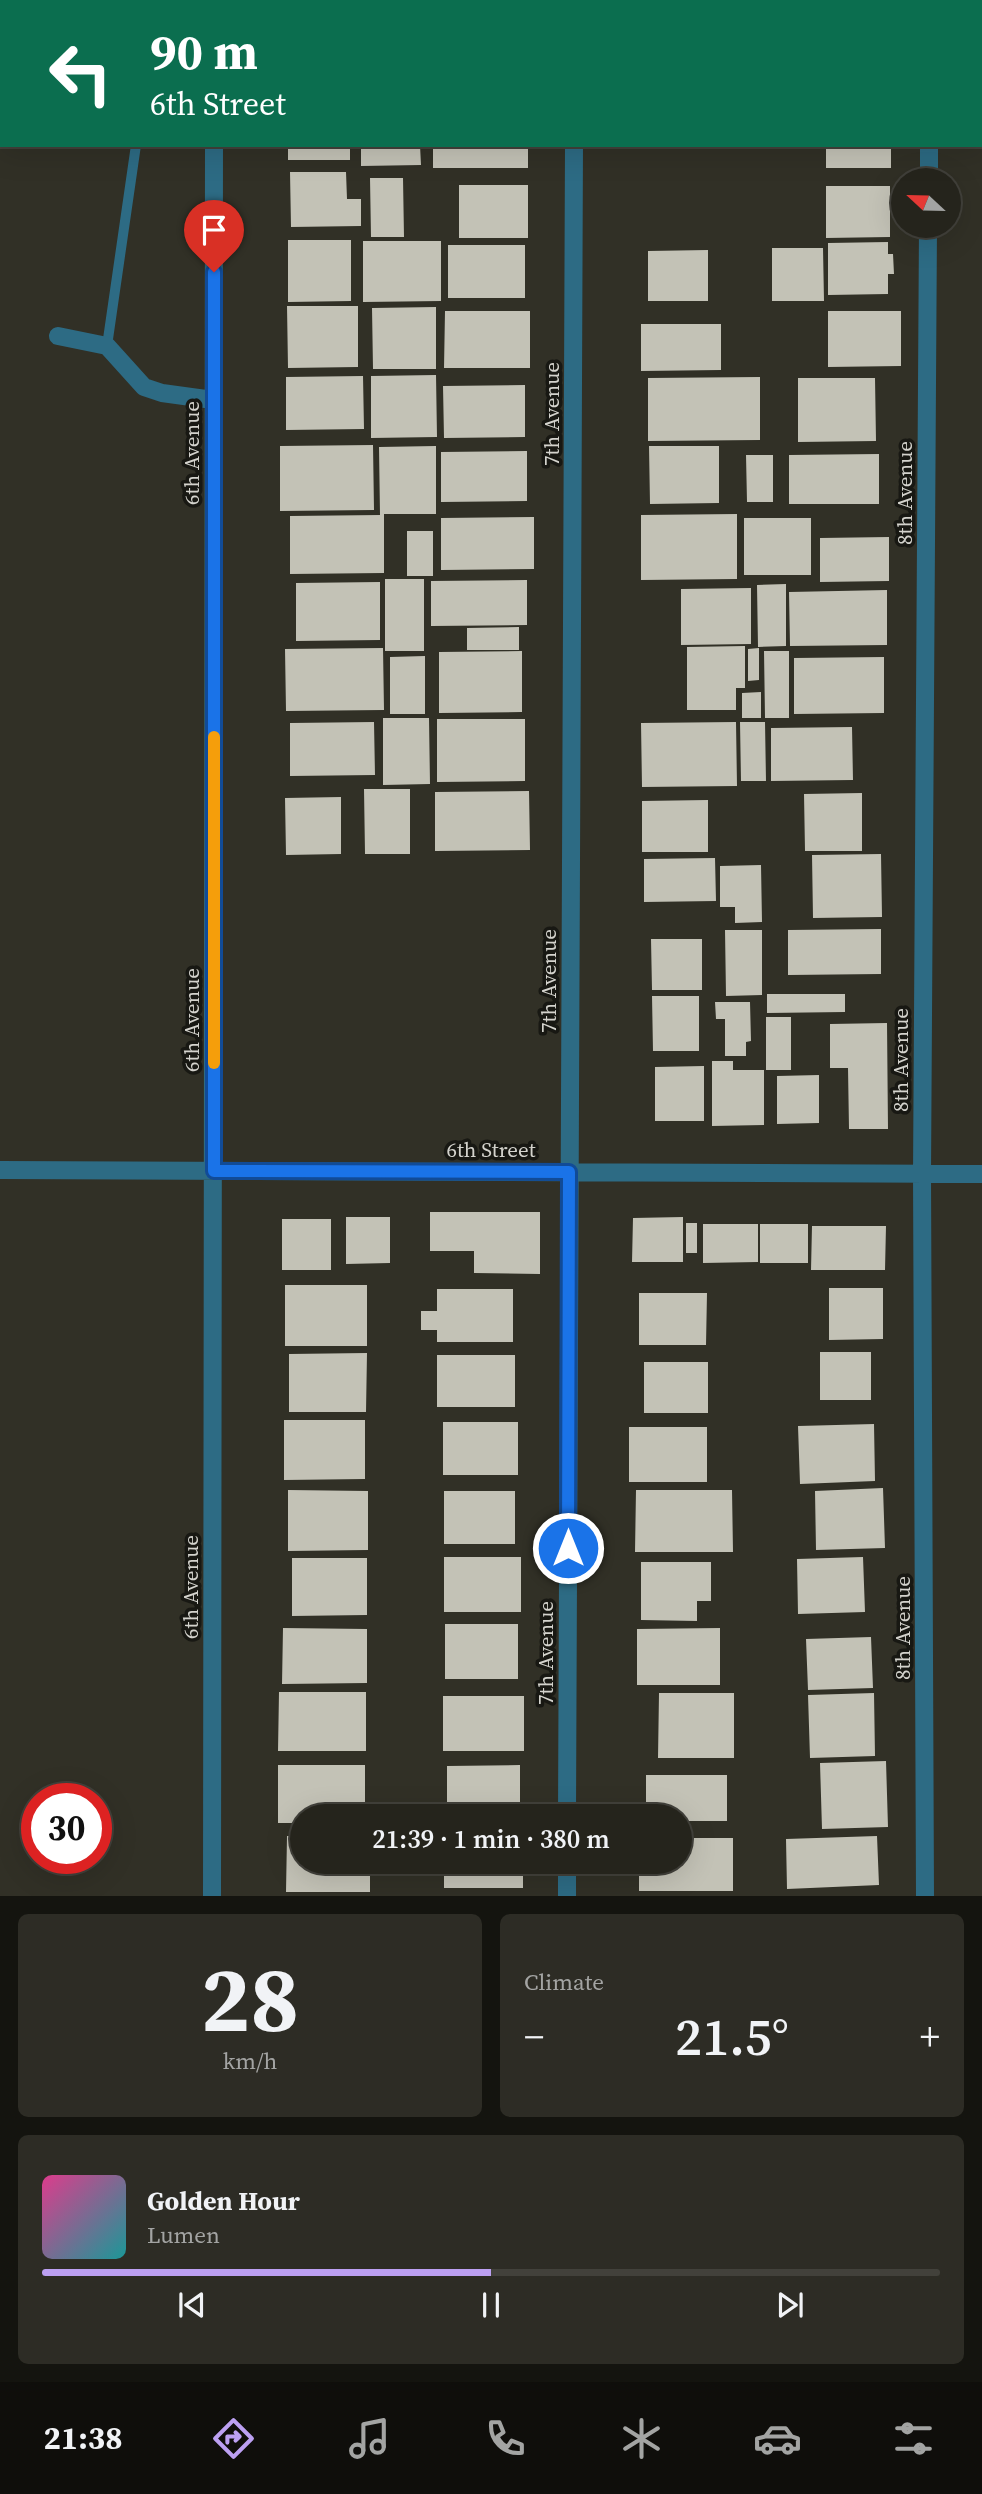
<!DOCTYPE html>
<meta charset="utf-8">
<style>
body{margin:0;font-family:"Source Serif 4",serif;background:#2d2c25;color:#f1f3f6;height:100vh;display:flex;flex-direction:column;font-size:26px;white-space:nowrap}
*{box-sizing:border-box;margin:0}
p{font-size:23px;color:#a3a4a3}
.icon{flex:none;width:38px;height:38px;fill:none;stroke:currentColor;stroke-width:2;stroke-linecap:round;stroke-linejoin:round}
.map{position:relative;height:1896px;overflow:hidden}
.drawer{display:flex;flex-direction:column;gap:18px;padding:18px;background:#14140f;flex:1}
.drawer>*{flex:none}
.top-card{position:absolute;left:0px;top:0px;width:984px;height:147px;box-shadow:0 7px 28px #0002,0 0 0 2px #42413b;background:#0b6e4f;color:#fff;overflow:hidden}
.needle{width:46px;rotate:292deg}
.controls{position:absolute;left:891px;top:168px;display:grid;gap:14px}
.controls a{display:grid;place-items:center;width:70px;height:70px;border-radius:50%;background:#25241c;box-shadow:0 7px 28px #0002,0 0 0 2px #42413b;font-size:35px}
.speed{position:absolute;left:21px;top:1783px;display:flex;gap:14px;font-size:35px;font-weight:700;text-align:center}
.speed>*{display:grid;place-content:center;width:91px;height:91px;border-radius:50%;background:#25241c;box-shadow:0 7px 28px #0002,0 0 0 2px #42413b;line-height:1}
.speed .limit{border:10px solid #d22;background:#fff;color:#111}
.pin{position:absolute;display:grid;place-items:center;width:60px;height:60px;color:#fff;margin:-72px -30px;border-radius:50% 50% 50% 0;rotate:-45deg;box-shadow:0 0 7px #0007}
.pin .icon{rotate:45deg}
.me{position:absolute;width:77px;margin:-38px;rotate:0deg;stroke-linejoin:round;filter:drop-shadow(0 0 5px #0008)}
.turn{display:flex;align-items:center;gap:24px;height:147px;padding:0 35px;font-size:32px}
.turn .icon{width:91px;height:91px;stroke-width:2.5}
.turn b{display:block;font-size:49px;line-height:60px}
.big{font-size:52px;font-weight:600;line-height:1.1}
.drawer .card{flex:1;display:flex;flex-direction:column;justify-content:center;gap:10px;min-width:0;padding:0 24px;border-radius:10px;background:#2d2c25}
.drawer .dial{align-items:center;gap:0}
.dial b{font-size:91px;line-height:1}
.song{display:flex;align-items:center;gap:21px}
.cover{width:84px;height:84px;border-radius:10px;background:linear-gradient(135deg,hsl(330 70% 55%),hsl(180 70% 35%))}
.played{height:7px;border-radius:4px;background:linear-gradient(90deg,#bca0f2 50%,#42413b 50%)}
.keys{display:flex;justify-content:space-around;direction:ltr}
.heat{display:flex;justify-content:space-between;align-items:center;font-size:38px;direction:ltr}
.drawer .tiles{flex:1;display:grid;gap:18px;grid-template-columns:1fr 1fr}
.card:last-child{grid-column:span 2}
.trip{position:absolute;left:290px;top:1804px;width:402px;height:70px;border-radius:35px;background:#25241c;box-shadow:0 7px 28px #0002,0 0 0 2px #42413b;font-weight:600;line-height:70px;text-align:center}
.tabs{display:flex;height:112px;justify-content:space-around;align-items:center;background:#0f0e0b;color:#a3a4a3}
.tabs .icon{width:49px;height:49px}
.tabs .current{color:#bca0f2}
.tabs b{font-size:32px;color:#f1f3f6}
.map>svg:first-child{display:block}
.building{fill:#c3c2b6}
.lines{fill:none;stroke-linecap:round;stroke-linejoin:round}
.lane{stroke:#2d6b84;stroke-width:10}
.street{stroke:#2d6b84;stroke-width:18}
.route-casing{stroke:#114b97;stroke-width:18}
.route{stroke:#1a73e8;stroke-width:12}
.slow{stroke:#f59e0b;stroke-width:12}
.labels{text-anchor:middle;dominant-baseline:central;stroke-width:7;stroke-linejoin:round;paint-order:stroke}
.street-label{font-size:21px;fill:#d4d3cd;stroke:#181813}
</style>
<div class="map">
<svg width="982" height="1896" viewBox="0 0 982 1896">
<rect width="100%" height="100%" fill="#313026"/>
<path class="building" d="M288,145H350V160H288Z
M361,145H420L421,165L361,166Z
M433,145H528V168H433Z
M826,145H891V168H826Z
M290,172H346L347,199H361V226L291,227Z
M370,178H403L404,237H371Z
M459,185H528V238H459Z
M826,186H890V237L826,238Z
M288,240H351V301L288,302Z
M363,241H441V301L363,302Z
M888,242V254H893L894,274H888V294L828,295V243Z
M448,245H525V298H448Z
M772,248H823L824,301H772Z
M708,250V301H648V251Z
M287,306H358V367L288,368Z
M436,307V369H373L372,308Z
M445,311H530V368H444Z
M828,311H901V366L828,367Z
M641,324H721V370L641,371Z
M436,375L437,437L371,438V376Z
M363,376L364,429L286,430V377Z
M760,377V440L648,441V378Z
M798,378H875L876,441L798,442Z
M525,385V437L444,438L443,386Z
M373,445L374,510L280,511V446Z
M436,446V514H384V573L290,574V516L380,515L379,447Z
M649,446H719V503L650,504Z
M527,451V501L441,502V452Z
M879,454V504H789V455Z
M746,455H773V502H747Z
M737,514V579L641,580V515Z
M534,517V569L441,570V518Z
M744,518H811V575H744Z
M407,531H433V576H407Z
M889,537V581L820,582V538Z
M385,579H424V651H385Z
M527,580V625L431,626V581Z
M380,582V640L296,641V583Z
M786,584V646L758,647L757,585Z
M751,588V644L681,645V589Z
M887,590V645L790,646L789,592Z
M519,627V650H467V628Z
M745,646V688H736V710H687V647Z
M383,648L384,710L286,711L285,649Z
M759,648V680L748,681V649Z
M522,651V712L439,713V652Z
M764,651H789V718H765Z
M425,656V714H390V657Z
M884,657V713L794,714V658Z
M761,692V718H742V693Z
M383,718H429L430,784L383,785Z
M437,719H525V781L437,782Z
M374,722L375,775L290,776V723Z
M736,722L737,786L642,787L641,723Z
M740,722H765L766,781H741Z
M852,727L853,780L771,781V728Z
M364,789H410V854H365Z
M529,791L530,850L435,851V792Z
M862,793V851H805L804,794Z
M341,797V854L286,855L285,798Z
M708,800V852H642V801Z
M881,854L882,917L813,918L812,855Z
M715,858L716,901L644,902V859Z
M761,865L762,922L735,923V907H720V866Z
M881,929V974L788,975V930Z
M725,930H762V995L726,996Z
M651,939H702V990H652Z
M767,994H845V1012L767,1013Z
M652,996H699V1051H653Z
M715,1002H750L751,1041L746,1042V1056H725V1019H716Z
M766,1017H791V1070H766Z
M887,1023L888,1129H849L848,1068H830V1024Z
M712,1061H733V1070H764V1125L712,1126Z
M704,1066V1121H655V1067Z
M819,1075V1123L777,1124V1076Z
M430,1212H540V1274L474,1273V1251H430Z
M346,1217H390V1263L346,1264Z
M683,1217V1262H632L633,1218Z
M282,1219H331V1270H282Z
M686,1223H697V1253H686Z
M703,1224H758V1262L703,1263Z
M760,1224H808V1263H760Z
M812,1226H886L885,1270H811Z
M285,1285H367V1346H285Z
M829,1288H883V1339L829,1340Z
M437,1289H513V1342H437V1330H421V1311H437Z
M639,1293H707L706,1345H639Z
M820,1352H871V1400H820Z
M367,1353L366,1412H289V1354Z
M437,1355H515V1407H437Z
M644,1362H708V1413H644Z
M284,1420H365V1479L284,1480Z
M443,1422H518V1475H443Z
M874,1424L875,1481L800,1484L798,1426Z
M629,1427H707V1482H629Z
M883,1488L885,1548L816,1550L815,1491Z
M288,1490L368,1491V1550L288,1551Z
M636,1490H732L733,1552H635Z
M444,1491H515V1544H444Z
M444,1557H521V1612H444Z
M863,1557L865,1612L798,1614L797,1559Z
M292,1558H367V1615L292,1616Z
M641,1562H711V1601H697V1621L641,1620Z
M445,1624H518V1679H445Z
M283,1628L367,1629V1683L282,1684Z
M720,1628V1685H637V1629Z
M871,1637L873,1688L808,1690L806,1639Z
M279,1692H366V1751H278Z
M659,1693H734V1758H658Z
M874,1693L875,1756L810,1758L808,1695Z
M443,1696H524V1751H443Z
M886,1761L888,1827L822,1829L820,1763Z
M278,1765H365V1816H303V1823H278Z
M520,1765V1816H447V1766Z
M646,1775H727V1821H681V1816H646Z
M287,1836H303V1862H370V1892H286Z
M877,1836L879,1885L787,1889L786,1839Z
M681,1838H733V1891H639V1862H681Z
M444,1862H523V1888H444Z"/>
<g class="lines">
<path class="lane" d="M107,346L136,145"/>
<path class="street" d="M215,2V0
M575,2V0
M930,2V0
M929,180V145
M58,336L107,346L144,387L162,393L213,400
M0,1170L982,1174
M567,1816L574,145
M212,1896L214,145
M567,1896V1862
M925,1896L922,1174L928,226"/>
</g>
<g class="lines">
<defs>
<path id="route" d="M214,272V1171L569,1172L568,1548"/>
</defs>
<use href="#route" class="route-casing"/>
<use href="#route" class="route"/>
<path class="slow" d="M214,737V1063"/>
</g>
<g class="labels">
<g class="street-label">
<text transform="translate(551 414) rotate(-90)">7th Avenue</text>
<text transform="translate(191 453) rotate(-90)">6th Avenue</text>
<text transform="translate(904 493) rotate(-90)">8th Avenue</text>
<text transform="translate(548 981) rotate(-90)">7th Avenue</text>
<text transform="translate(191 1020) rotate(-90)">6th Avenue</text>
<text transform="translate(900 1060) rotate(-90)">8th Avenue</text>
<text x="491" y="1149">6th Street</text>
<text transform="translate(190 1587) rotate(-90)">6th Avenue</text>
<text transform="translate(902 1628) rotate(-90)">8th Avenue</text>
<text transform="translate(545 1653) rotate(-90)">7th Avenue</text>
</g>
</g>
</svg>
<div class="controls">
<a><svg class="needle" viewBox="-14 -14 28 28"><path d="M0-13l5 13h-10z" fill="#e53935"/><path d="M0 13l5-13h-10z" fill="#a3a4a3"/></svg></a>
</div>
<div class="speed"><div class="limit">30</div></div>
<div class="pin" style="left:214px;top:272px;background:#d93025"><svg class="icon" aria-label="arrive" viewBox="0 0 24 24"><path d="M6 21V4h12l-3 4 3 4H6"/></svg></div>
<svg class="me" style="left:568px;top:1548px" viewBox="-20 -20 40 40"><circle r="17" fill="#1a73e8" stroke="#fff" stroke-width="3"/><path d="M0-11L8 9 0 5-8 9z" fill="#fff"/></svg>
<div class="trip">21:39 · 1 min · 380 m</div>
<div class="top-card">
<div class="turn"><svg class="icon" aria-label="left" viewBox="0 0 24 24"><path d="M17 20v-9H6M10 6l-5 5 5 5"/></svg><div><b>90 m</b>6th Street</div></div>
</div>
</div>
<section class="drawer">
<div class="tiles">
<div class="card dial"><b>28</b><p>km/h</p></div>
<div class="card"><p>Climate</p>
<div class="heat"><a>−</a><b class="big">21.5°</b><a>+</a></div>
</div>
<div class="card">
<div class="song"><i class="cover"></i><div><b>Golden Hour</b><p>Lumen</p></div></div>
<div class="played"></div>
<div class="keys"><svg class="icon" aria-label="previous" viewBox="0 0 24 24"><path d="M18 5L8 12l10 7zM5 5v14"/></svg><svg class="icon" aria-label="pause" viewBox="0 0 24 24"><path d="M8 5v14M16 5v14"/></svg><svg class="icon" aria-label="next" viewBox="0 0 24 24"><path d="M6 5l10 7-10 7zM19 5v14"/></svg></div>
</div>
</div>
</section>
<nav class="tabs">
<b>21:38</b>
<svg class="icon current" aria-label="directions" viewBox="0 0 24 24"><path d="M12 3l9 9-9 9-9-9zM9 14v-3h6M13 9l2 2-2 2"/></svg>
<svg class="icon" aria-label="music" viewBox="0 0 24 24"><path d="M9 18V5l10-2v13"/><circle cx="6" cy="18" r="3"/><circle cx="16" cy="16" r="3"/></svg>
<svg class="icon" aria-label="phone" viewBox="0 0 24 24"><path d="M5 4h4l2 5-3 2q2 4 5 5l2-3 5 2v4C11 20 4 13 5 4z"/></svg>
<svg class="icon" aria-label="climate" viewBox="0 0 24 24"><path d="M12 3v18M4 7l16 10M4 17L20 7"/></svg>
<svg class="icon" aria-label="car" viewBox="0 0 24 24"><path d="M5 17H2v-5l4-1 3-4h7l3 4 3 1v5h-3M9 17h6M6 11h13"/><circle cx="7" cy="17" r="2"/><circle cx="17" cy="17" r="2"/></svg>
<svg class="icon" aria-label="filters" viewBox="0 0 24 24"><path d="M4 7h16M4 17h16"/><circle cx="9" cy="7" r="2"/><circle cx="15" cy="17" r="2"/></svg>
</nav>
